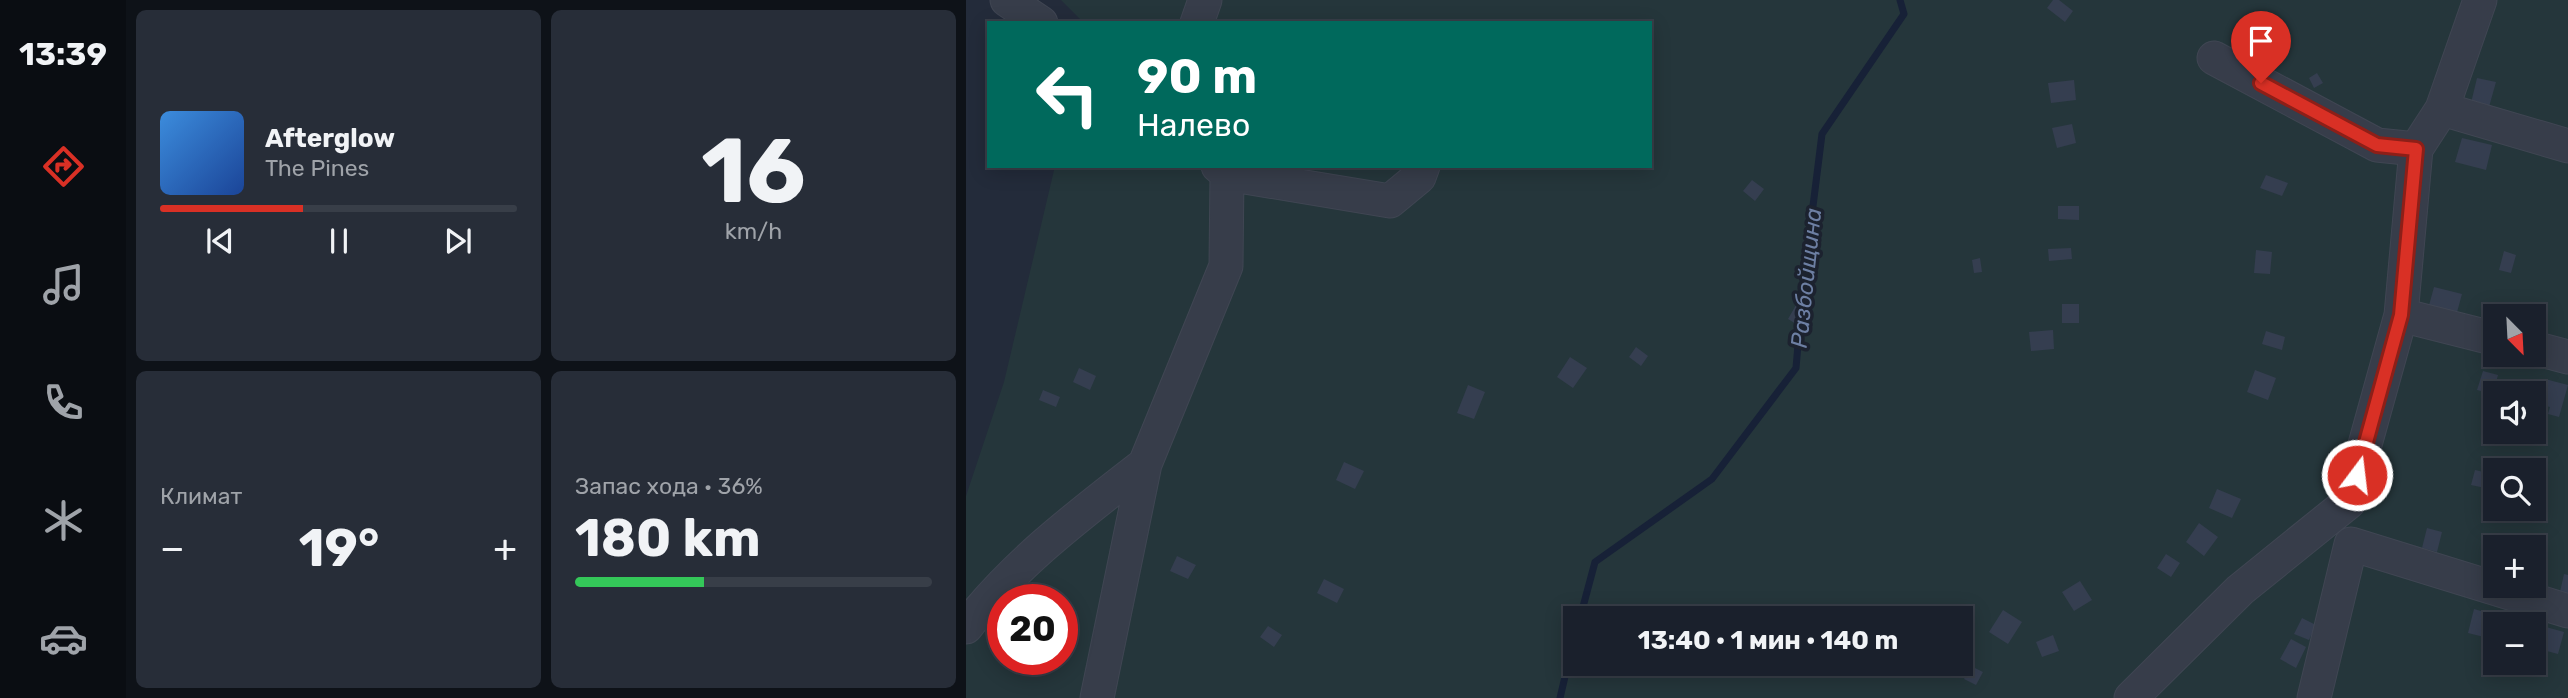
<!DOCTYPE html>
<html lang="ru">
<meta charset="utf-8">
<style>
body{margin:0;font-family:Rubik,sans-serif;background:#272d38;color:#f1f3f6;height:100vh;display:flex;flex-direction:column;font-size:26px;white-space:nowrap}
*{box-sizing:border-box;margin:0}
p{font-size:23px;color:#9fa3a9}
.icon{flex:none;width:38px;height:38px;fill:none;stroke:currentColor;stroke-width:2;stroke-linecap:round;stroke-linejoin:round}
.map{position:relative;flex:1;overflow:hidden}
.side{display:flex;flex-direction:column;gap:10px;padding:10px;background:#0e1218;width:840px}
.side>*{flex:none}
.top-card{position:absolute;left:21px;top:21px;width:665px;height:147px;border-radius:0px;box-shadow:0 4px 18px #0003,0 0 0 2px #383e48;background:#00695c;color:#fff;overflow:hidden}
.needle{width:46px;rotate:156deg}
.controls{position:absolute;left:1517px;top:304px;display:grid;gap:14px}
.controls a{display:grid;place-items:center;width:63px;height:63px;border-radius:0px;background:#1a202c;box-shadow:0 4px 18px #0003,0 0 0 2px #383e48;font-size:35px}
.speed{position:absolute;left:21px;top:584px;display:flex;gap:14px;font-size:35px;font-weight:700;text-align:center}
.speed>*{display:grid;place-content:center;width:91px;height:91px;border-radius:50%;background:#1a202c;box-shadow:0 4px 18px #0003,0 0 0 2px #383e48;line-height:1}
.speed .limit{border:10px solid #d22;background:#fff;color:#111}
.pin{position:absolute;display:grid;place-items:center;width:60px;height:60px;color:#fff;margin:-72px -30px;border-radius:50% 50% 50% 0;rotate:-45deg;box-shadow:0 0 7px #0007}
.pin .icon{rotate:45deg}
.me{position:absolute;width:77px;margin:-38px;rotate:15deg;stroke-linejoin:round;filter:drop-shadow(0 0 5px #0008)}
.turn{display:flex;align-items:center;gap:24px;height:147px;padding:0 35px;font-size:32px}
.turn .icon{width:91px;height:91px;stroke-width:2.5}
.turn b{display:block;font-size:49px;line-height:60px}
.big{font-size:52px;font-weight:700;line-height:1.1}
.side .tile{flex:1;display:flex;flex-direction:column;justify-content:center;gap:10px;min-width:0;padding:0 24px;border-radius:10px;background:#272d38}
.side .dial{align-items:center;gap:0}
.dial b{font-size:91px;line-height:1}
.song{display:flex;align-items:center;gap:21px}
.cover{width:84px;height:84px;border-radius:10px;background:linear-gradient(135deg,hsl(210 70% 55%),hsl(220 70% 35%))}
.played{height:7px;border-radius:4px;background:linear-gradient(90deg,#d93025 40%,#383e48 40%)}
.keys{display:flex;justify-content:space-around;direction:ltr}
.heat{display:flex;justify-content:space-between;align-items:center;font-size:38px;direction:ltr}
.charge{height:10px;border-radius:5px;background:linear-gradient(90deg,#34c759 36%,#383e48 0)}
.side .tiles{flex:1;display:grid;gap:10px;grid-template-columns:repeat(2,1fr)}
.trip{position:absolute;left:597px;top:606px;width:410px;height:70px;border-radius:0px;background:#1a202c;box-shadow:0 4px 18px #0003,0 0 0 2px #383e48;font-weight:700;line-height:70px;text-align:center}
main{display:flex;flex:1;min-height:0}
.dock{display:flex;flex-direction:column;width:126px;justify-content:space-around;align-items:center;background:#0a0d12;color:#9fa3a9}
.dock .icon{width:49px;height:49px}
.dock .current{color:#d93025}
.dock b{font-size:32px;color:#f1f3f6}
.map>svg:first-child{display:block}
.green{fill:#25363b;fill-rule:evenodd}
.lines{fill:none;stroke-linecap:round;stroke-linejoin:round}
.stream{stroke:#172137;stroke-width:7}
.building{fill:#353e50}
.minor-casing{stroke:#404653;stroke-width:35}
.minor{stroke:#373d4a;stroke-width:33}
.route-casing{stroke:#8d1f18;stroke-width:18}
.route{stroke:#d93025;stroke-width:12}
.labels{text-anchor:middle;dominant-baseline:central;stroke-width:7;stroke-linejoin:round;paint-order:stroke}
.water-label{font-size:23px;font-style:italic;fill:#6d7fa3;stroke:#1c222f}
</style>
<main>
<nav class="dock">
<b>13:39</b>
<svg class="icon current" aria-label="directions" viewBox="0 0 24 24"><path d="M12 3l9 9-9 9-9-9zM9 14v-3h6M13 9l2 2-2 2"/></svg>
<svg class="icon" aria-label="music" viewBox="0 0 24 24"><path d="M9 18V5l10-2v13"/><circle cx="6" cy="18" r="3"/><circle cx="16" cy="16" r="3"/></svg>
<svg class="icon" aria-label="phone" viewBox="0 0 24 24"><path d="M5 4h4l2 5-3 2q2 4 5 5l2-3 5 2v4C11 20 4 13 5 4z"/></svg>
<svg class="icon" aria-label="climate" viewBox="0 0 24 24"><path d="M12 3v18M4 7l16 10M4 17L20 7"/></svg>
<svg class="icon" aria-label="car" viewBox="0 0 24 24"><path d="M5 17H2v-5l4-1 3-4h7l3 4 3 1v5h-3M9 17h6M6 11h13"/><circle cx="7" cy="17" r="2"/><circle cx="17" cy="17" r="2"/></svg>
</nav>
<section class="side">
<div class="tiles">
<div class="tile">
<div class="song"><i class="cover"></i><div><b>Afterglow</b><p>The Pines</p></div></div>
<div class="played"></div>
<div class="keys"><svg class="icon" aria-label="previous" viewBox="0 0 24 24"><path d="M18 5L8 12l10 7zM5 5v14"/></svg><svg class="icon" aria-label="pause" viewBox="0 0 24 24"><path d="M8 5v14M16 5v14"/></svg><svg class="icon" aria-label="next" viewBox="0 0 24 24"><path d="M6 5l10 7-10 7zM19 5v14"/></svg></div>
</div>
<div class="tile dial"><b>16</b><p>km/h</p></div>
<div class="tile"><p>Климат</p>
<div class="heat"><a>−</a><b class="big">19°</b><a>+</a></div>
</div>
<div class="tile"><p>Запас хода · 36%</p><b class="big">180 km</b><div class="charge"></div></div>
</div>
</section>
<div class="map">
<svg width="1602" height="698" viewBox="0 0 1602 698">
<rect width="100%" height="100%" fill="#232b3a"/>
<path class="green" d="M95,0H1602V698H0V496L38,382L89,166H684V23H118ZM1530,317H1568V355H1530ZM1530,394H1568V432H1530ZM1530,471H1568V509H1530ZM1530,548H1568V586H1530ZM37,600H96V660H37ZM609,618H994V663H609ZM1530,625H1568V663H1530Z"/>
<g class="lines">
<path class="stream" d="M614,618L629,562L746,479L830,368L837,286L856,134L938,14L934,0
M594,698L609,634"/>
</g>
<path class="building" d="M1087,0H1093L1107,11L1099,22L1081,8Z
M1351,73L1357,83L1348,88L1343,78Z
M1511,78L1530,82L1523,107L1505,103Z
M1108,80L1110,100L1085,103L1082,83Z
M1106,124L1110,143L1091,148L1086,128Z
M1496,138L1526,145L1520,170L1489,162Z
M1300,175L1322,183L1316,196L1294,188Z
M786,180L798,189L789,201L777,191Z
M1092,206H1113V220L1092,219Z
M1105,248L1106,259L1083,261L1082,249Z
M1290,250L1306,252L1304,274L1288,273Z
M1538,251L1550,255L1545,273L1533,270Z
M1014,258L1016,272L1008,273L1006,260Z
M1468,287L1496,294L1490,316L1462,309Z
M1096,304H1113V323H1096Z
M830,305L843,312L835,327L822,319Z
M1087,330L1088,349L1065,351L1063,332Z
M1300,331L1319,337L1316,350L1296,344Z
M670,347L682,356L675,366L663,357Z
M604,357L621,368L607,388L591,377Z
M113,368L130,376L124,390L107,382Z
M1289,370L1310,378L1302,400L1281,392Z
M1517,371L1532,375L1527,394L1511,390Z
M1579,379L1602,385L1593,417L1582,414L1584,407L1573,404Z
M502,385L519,392L508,419L491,413Z
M77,390L94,397L90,407L73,400Z
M378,462L398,471L389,489L370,480Z
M1509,470L1530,475V485L1520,482L1519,488L1505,485Z
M1251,489L1275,499L1266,518L1243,508Z
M1233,523L1252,537L1238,556L1220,542Z
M1461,528L1476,532L1471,552L1456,548Z
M1200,554L1214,563L1205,577L1191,568Z
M211,556L230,565L222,579L204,571Z
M1598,574L1602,575V594L1594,592Z
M358,579L378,589L371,603L351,593Z
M1114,581L1126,600L1108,611L1096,592Z
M1508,609L1532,616L1526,639L1502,633Z
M1037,610L1056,622L1042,644L1023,632Z
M1336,618L1350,625L1343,640L1328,634Z
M302,626L316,635L308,647L294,637Z
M1580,627L1598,632L1592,654L1573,649Z
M1087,635L1093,651L1076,657L1070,642Z
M1325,639L1340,647L1330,668L1314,659Z
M1005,666L1017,672L1010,685L998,679Z"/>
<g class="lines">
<defs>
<path id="minor" d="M41,0L75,23
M231,23L239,0
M1248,58L1411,145L1450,149
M1476,109L1602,146
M261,174L424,201L453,177L457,166
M1435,315L1530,339
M1568,348L1602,357
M0,627C49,563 116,513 179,464
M131,698L179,464L260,266L261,174L252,166
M1165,698L1274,590L1383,502L1435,315L1450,149L1476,109L1514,0
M1348,698L1385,544L1602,611"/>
</defs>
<use href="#minor" class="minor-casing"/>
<use href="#minor" class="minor"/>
</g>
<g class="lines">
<defs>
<path id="route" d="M1295,83L1411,145L1450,149L1435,315L1391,475"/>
</defs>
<use href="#route" class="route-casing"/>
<use href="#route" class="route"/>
</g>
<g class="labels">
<g class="water-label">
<text transform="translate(840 278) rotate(-84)">Разбойщина</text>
</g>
</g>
</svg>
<div class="controls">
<a><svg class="needle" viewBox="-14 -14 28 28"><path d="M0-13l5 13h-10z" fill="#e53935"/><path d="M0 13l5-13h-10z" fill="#9fa3a9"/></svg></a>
<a><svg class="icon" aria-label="sound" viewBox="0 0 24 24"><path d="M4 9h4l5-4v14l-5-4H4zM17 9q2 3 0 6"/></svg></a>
<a><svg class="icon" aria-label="search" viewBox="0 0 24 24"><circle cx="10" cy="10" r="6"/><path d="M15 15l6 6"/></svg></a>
<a>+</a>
<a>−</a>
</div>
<div class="speed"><div class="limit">20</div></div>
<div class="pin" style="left:1295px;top:83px;background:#d93025"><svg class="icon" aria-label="arrive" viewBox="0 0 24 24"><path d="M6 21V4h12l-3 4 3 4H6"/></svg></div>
<svg class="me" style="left:1391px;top:475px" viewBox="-20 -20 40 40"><circle r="17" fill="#d93025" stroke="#fff" stroke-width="3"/><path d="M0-11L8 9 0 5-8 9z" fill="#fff"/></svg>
<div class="trip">13:40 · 1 мин · 140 m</div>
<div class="top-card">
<div class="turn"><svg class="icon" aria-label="left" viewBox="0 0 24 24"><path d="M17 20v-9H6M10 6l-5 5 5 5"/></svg><div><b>90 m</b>Налево</div></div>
</div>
</div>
</main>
